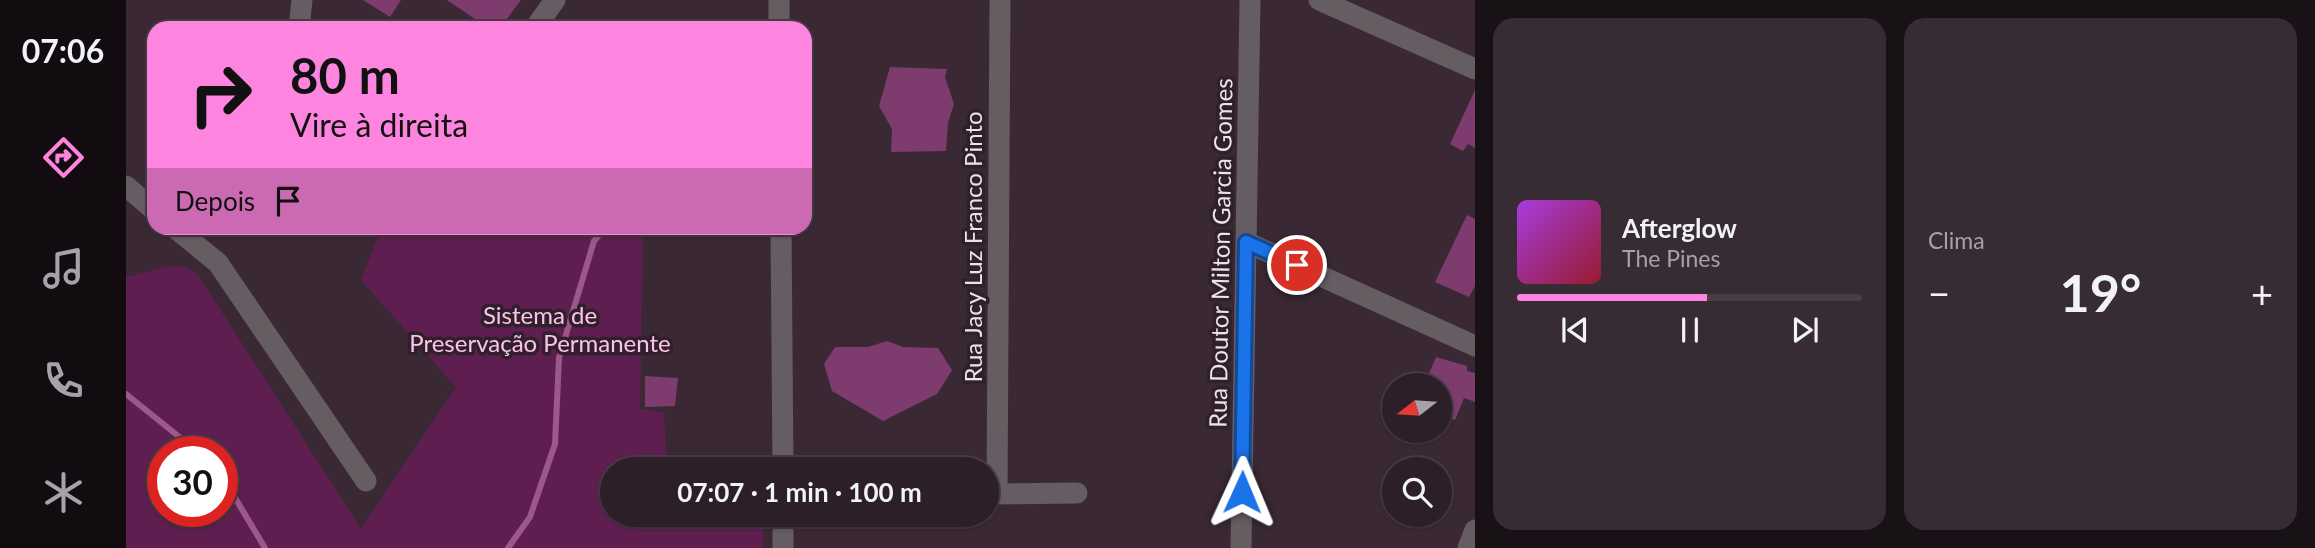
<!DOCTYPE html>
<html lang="pt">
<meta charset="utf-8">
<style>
body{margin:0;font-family:Lato,sans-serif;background:#382c34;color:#f1f3f6;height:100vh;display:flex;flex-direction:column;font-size:26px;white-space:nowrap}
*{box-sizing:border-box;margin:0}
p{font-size:23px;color:#a6a2a8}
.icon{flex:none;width:38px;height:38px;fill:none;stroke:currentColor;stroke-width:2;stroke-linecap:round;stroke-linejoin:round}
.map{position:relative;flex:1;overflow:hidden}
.panel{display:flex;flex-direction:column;gap:18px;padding:18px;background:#181116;width:840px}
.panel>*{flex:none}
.banner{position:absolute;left:21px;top:21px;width:665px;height:214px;border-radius:21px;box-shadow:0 2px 5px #0004,0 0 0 2px #483d45;background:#fe85df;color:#111;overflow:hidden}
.needle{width:46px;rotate:253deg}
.fabs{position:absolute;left:1256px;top:373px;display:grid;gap:14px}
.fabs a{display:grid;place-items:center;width:70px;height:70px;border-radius:50%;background:#2c1f28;box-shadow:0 2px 5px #0004,0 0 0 2px #483d45;font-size:35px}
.speed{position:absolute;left:21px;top:436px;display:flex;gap:14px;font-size:35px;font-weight:700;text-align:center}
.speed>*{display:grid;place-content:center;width:91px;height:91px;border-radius:50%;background:#2c1f28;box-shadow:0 2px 5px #0004,0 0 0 2px #483d45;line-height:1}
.speed .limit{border:10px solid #d22;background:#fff;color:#111}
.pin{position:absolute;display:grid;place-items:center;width:60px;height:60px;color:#fff;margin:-30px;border:4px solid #fff;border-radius:50%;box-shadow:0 2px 7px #0007}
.me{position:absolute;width:77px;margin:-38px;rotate:1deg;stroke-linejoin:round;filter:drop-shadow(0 0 5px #0008)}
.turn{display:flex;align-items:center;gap:24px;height:147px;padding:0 28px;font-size:32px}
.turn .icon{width:91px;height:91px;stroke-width:2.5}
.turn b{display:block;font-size:49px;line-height:60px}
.then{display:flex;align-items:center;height:66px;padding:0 28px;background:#0003;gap:14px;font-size:26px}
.big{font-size:52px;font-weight:700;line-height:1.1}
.panel .card{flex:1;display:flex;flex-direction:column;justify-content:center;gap:10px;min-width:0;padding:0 24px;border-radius:21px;background:#382c34}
.song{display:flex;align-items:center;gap:21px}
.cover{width:84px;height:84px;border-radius:10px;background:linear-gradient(135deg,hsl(280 70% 55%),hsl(350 70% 35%))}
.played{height:7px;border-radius:4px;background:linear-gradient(90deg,#fe85df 55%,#483d45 55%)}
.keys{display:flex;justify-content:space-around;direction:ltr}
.heat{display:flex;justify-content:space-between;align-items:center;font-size:38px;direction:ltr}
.panel .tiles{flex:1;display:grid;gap:18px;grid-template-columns:repeat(2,1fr)}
.trip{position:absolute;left:474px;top:457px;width:399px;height:70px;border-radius:35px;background:#2c1f28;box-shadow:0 2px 5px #0004,0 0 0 2px #483d45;font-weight:700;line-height:70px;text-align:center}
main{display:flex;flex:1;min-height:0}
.tabs{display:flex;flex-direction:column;width:126px;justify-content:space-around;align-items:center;background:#120c10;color:#a6a2a8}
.tabs .icon{width:49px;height:49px}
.tabs .selected{color:#fe85df}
.tabs b{font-size:32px;color:#f1f3f6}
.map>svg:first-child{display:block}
.green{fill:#5e1f50;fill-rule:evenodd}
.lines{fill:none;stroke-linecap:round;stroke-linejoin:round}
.stream{stroke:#9d588b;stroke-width:6}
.building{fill:#7d3c6d}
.minor{stroke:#665d63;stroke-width:21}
.route-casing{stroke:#114b97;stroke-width:18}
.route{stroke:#1a73e8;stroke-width:12}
.labels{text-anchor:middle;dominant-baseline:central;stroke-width:7;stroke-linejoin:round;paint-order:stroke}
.street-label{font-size:24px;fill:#ede2ea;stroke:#2f202b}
.park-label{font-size:24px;fill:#fdc2eb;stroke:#2f202b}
</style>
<main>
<nav class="tabs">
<b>07:06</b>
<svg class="icon selected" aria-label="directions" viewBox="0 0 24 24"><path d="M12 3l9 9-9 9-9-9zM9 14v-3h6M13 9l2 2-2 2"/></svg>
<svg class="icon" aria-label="music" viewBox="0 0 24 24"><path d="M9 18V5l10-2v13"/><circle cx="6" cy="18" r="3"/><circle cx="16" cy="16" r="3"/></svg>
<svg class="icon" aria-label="phone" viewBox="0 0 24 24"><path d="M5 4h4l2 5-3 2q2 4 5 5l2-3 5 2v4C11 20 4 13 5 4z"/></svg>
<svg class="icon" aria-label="climate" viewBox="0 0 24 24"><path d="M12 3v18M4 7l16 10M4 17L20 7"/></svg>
</nav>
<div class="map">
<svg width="1349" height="548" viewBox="0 0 1349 548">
<rect width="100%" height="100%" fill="#3a2935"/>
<path class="green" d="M256,228H517L514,409L538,413L541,469H486V514L638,515L637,548H0V277C24,273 53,256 72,275L235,529L330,387L235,280ZM37,452H96V511H37Z"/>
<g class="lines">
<path class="stream" d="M0,394L72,452
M96,476L139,548
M382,548L404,517L429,444L433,358L468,241L479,228"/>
</g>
<path class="building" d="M237,0H275L264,17Z
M321,0H395L374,28H362Z
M764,67L821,69L819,77L828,104L822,123L820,151L765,152L766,129L753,106Z
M1349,90V148L1342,144L1337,151L1324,144Z
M1341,215L1349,219V286L1343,297L1309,282Z
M761,341L777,347L812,348L826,370L811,394L757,421L706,391L698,364L709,347H742Z
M1310,357L1341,366V371L1349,373V402L1338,398L1329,420L1314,414V385H1298Z
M519,376L552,378L549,406L519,407Z"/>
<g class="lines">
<path class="minor" d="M653,0V28
M1193,0L1349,69
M173,28L176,0
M409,28L429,0
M0,186L28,210
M49,228L92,263L240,481
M655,228L657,469
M1120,242L1349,346
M861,494L951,493
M871,494L874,0
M657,514V548
M1115,548L1124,0
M1342,548L1349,530"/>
</g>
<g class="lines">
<defs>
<path id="route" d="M1116,492L1120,242L1171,265"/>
</defs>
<use href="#route" class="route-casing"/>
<use href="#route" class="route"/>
</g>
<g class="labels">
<g class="street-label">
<text transform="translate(846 247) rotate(-90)">Rua Jacy Luz Franco Pinto</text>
<text transform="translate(1094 253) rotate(-89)">Rua Doutor Milton Garcia Gomes</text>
</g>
<g class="park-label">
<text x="414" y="314">Sistema de<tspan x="414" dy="28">Preservação Permanente</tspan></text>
</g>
</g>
</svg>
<div class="fabs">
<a><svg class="needle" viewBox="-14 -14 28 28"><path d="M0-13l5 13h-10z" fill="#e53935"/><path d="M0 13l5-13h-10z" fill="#a6a2a8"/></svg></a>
<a><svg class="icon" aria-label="search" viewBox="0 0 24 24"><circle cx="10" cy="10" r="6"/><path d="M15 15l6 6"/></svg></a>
</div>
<div class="speed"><div class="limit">30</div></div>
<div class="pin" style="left:1171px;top:265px;background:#d93025"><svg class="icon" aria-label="arrive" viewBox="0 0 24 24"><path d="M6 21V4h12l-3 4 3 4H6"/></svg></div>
<svg class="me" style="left:1116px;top:492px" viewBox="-20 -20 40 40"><path d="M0-17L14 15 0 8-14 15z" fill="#1a73e8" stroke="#fff" stroke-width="4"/></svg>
<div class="trip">07:07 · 1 min · 100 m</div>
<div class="banner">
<div class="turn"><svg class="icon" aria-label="right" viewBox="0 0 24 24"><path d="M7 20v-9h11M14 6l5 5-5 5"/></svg><div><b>80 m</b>Vire à direita</div></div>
<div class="then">Depois<svg class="icon" aria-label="arrive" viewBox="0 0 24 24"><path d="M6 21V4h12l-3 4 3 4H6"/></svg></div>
</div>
</div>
<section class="panel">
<div class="tiles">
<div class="card">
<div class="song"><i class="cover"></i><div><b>Afterglow</b><p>The Pines</p></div></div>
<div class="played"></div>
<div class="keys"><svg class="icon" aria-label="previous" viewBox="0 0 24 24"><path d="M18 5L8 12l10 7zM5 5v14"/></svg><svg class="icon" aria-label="pause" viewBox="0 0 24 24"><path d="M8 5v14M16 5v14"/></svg><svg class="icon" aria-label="next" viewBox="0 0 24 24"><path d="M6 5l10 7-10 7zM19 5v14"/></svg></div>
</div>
<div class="card"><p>Clima</p>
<div class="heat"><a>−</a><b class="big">19°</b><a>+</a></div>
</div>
</div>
</section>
</main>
